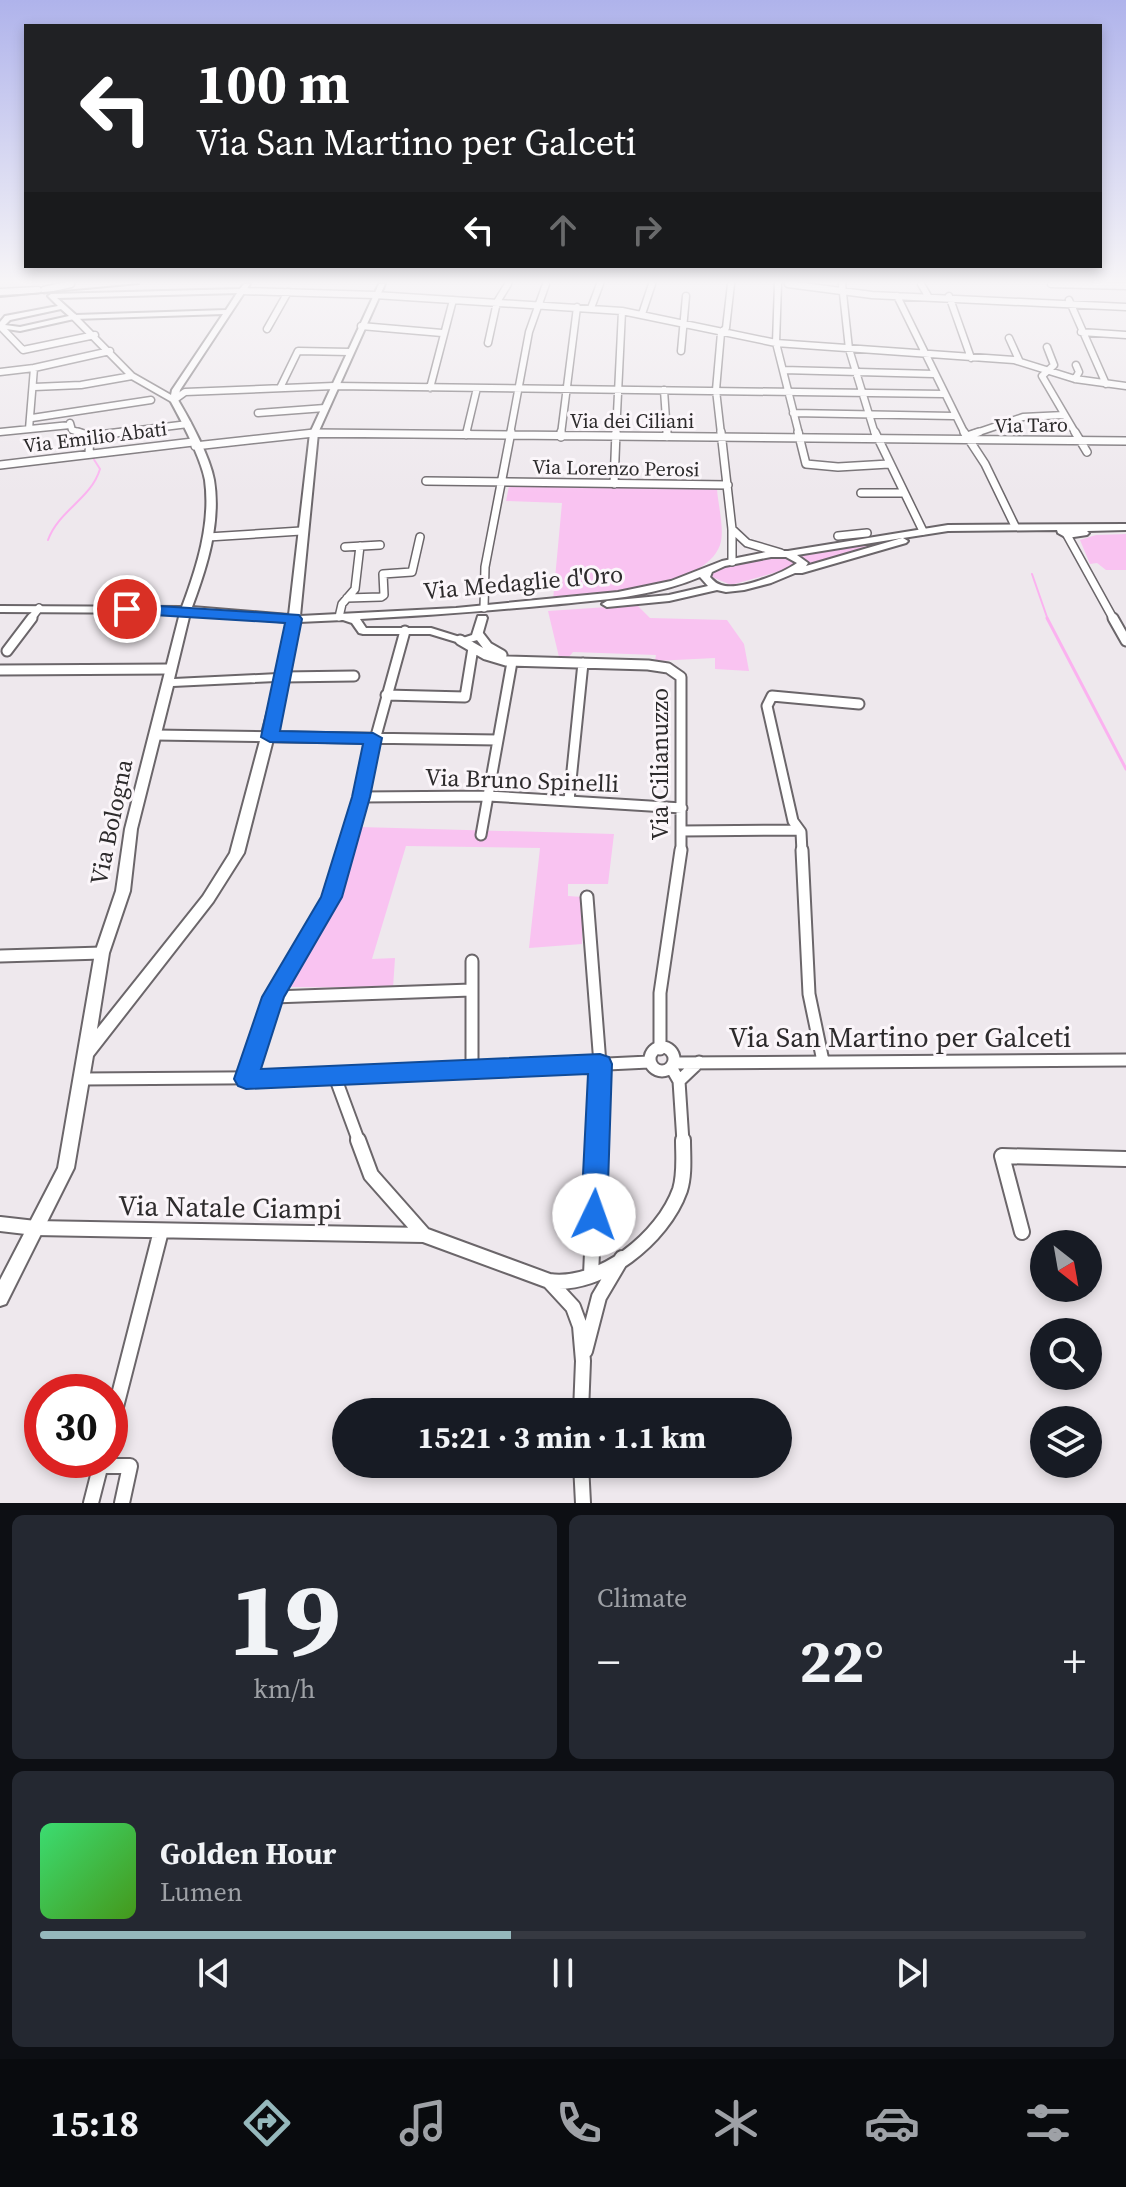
<!DOCTYPE html>
<meta charset="utf-8">
<style>
body{margin:0;font-family:"Source Serif 4",serif;background:#242831;color:#f1f3f6;height:100vh;display:flex;flex-direction:column;font-size:30px;white-space:nowrap}
*{box-sizing:border-box;margin:0}
p{font-size:26px;color:#9ea1a6}
.icon{flex:none;width:44px;height:44px;fill:none;stroke:currentColor;stroke-width:2;stroke-linecap:round;stroke-linejoin:round}
.map{position:relative;height:1503px;overflow:hidden}
.drawer{display:flex;flex-direction:column;gap:12px;padding:12px;background:#0d0f14;flex:1}
.drawer>*{flex:none}
.top-card{position:absolute;left:24px;top:24px;width:1078px;height:244px;border-radius:0px;box-shadow:0 4px 12px #0003;background:#202124;color:#fff;overflow:hidden}
.needle{width:52px;rotate:149deg}
.buttons{position:absolute;left:1030px;top:1230px;display:grid;gap:16px}
.buttons a{display:grid;place-items:center;width:72px;height:72px;border-radius:50%;background:#171b24;box-shadow:0 4px 12px #0003;font-size:40px}
.speed{position:absolute;left:24px;top:1374px;display:flex;gap:16px;font-size:40px;font-weight:700;text-align:center}
.speed>*{display:grid;place-content:center;width:104px;height:104px;border-radius:50%;background:#171b24;box-shadow:0 4px 12px #0003;line-height:1}
.speed .limit{border:12px solid #d22;background:#fff;color:#111}
.pin{position:absolute;display:grid;place-items:center;width:68px;height:68px;color:#fff;margin:-34px;border:4px solid #fff;border-radius:50%;box-shadow:0 2px 8px #0007}
.me{position:absolute;width:88px;margin:-44px;rotate:3deg;stroke-linejoin:round;filter:drop-shadow(0 0 6px #0008)}
.turn{display:flex;align-items:center;gap:28px;height:168px;padding:0 40px;font-size:36px}
.turn .icon{width:104px;height:104px;stroke-width:2.5}
.turn b{display:block;font-size:56px;line-height:68px}
.lanes{display:flex;align-items:center;height:76px;padding:0 40px;background:#0003;justify-content:center;gap:40px;direction:ltr}
.lanes .off{opacity:.35}
.big{font-size:60px;font-weight:700;line-height:1.1}
.drawer .widget{flex:1;display:flex;flex-direction:column;justify-content:center;gap:12px;min-width:0;padding:0 28px;border-radius:12px;background:#242831}
.drawer .dial{align-items:center;gap:0}
.dial b{font-size:104px;line-height:1}
.song{display:flex;align-items:center;gap:24px}
.cover{width:96px;height:96px;border-radius:12px;background:linear-gradient(135deg,hsl(140 70% 55%),hsl(100 70% 35%))}
.played{height:8px;border-radius:4px;background:linear-gradient(90deg,#95b8bc 45%,#363941 45%)}
.keys{display:flex;justify-content:space-around;direction:ltr}
.heat{display:flex;justify-content:space-between;align-items:center;font-size:44px;direction:ltr}
.drawer .tiles{flex:1;display:grid;gap:12px;grid-template-columns:1fr 1fr}
.widget:last-child{grid-column:span 2}
.trip{position:absolute;left:332px;top:1398px;width:460px;height:80px;border-radius:40px;background:#171b24;box-shadow:0 4px 12px #0003;font-weight:700;line-height:80px;text-align:center}
.menu{display:flex;height:128px;justify-content:space-around;align-items:center;background:#090b0e;color:#9ea1a6}
.menu .icon{width:56px;height:56px}
.menu .current{color:#95b8bc}
.menu b{font-size:36px;color:#f1f3f6}
.map>svg:first-child{display:block}
.green{fill:#f9c3f1}
.lines{fill:none;stroke-linecap:round;stroke-linejoin:round}
.stream-far1{stroke:#fbb2f0;stroke-width:2}
.stream{stroke:#fbb2f0;stroke-width:3}
.street-far4-casing{stroke:#6b666a;stroke-width:9}
.street-far3-casing{stroke:#6b666a;stroke-width:10}
.street-far2-casing{stroke:#6b666a;stroke-width:13}
.street-far1-casing{stroke:#6b666a;stroke-width:15}
.street-casing{stroke:#6b666a;stroke-width:18}
.secondary-casing{stroke:#6b666a;stroke-width:4}
.street-far4{stroke:#fff;stroke-width:6}
.street-far3{stroke:#fff;stroke-width:7}
.street-far2{stroke:#fff;stroke-width:9}
.street-far1{stroke:#fff;stroke-width:11}
.street{stroke:#fff;stroke-width:14}
.secondary{fill:#fff;fill-rule:evenodd}
.rail{stroke:#4b484a;stroke-width:2}
.route{fill:#1a73e8;stroke:#114b97;stroke-width:2}
.labels{text-anchor:middle;dominant-baseline:central;stroke-width:6;stroke-linejoin:round;paint-order:stroke}
.far-street-label{font-size:20px;fill:#2d2b2c;stroke:#fbf6fa}
.street-label{font-size:24px;fill:#2d2b2c;stroke:#fbf6fa}
.near-street-label{font-size:28px;fill:#2d2b2c;stroke:#fbf6fa}
</style>
<div class="map">
<svg width="1126" height="1503" viewBox="0 0 1126 1503">
<rect width="100%" height="100%" fill="#eee8ed"/>
<path class="green" d="M509,486L717,489C718,505 725,530 720,545C704,590 594,595 553,600L562,503L506,501Z
M1126,534V570H1106L1097,563L1090,564L1080,540L1096,535Z
M908,537L807,566L798,555L906,537Z
M789,556L799,563L795,567L731,585L712,577L711,573L738,562Z
M637,605L650,618L727,620L744,644L749,671L715,669V658L655,661L656,655L573,652L568,658L559,657L548,611Z
M360,827L614,834L608,884H568V896L583,897L582,944L529,948L540,848L406,846L372,959L395,958L393,988L289,987L336,902Z"/>
<g class="lines">
<path class="stream-far1" d="M48,540C59,510 91,499 100,469L93,458
M1032,574L1048,620"/>
<path class="stream" d="M1047,618L1126,769"/>
<defs>
<path id="street-far4" d="M778,284L776,343L799,434
M788,284L872,295L1126,307
M842,284L849,349L875,434
M921,284L928,296
M1051,284L1126,286
M44,290L71,284
M242,291L375,295L622,311L776,343L1014,360L1075,379L1126,386
M0,292L38,290
M897,296L965,434
M949,296L971,358
M1069,300L1106,384
M591,308L600,284
M642,314L652,284
M74,317L132,376L174,400L185,392L334,386L944,394
M0,326L23,350L95,335
M361,326L442,333
M267,329L288,292
M1081,332L1126,335
M1009,338L1019,360
M488,343L497,302L508,284
M1047,347L1054,365L1042,376L1076,434
M681,351L686,296
M34,368L110,351
M783,370L934,374
M0,372L34,368L29,429
M1075,379L1079,372L1076,365
M34,387L81,385L132,376
M280,388L298,351L350,352
M430,388L453,300
M664,390L667,434
M258,413L325,408
M793,413L953,416
M32,418L151,400
M70,423L72,430L84,434
M0,432L70,425
M107,434L188,424
M306,434H408
M466,434L477,388
M510,434L529,332L546,284
M561,434L577,307
M616,434L622,311
M721,434L716,390L721,333L726,328L731,284
M973,434L1023,417L1064,415"/>
<path id="street-far3" d="M78,432L90,436L89,453
M667,432V437
M721,432L732,529V562
M798,432L806,464L838,467L889,464
M875,432L923,531
M964,432L985,464L1015,526
M1075,432L1087,452
M466,435L467,432
M90,436L123,432
M967,436L979,432
M561,437V432
M195,446L314,433L1126,441
M0,465L193,442
M426,481L728,485
M614,484L616,432
M861,493H902
M732,529L747,543L781,553
M1067,535L1114,620
M838,536L867,533
M208,537L301,531
M345,547L380,545
M347,598L381,597L384,595L383,574L412,572L420,537
M484,608L485,567L511,432
M339,617L342,604L355,589L360,546
M30,620L39,608"/>
<path id="street-far2" d="M1113,618L1126,641
M478,634L488,647L502,655
M460,640L486,655L506,661L648,665L668,668L681,677V852
M7,651L32,618
M0,670L171,669
M283,677L354,676
M386,695L465,697L473,648
M155,735L498,740
M361,797L488,796L682,808
M569,800L583,663
M682,831L799,830
M481,835L512,662
M344,852L405,631
M802,852L801,832L793,821L767,706L772,696L859,704"/>
<path id="street-far1" d="M802,850L809,994L823,1061
M587,897L600,1064L597,1142
M0,956L102,953
M472,961V1070
M273,997L471,990
M650 1059a12 12 0 1 1 24 0a12 12 0 1 1-24 0Z
M660,1049V993L681,850
M675,1063L1126,1060
M671,1067L679,1081L683,1142
M335,1077L359,1142
M83,1079L335,1077L649,1062
M246,1079L273,997L331,897L344,850
M679,1081L699,1062"/>
<path id="street" d="M358,1140L371,1175L424,1235L549,1281L573,1307L580,1326L583,1361L581,1412
M0,1224L35,1228L424,1235
M1022,1232L1002,1156L1126,1159
M591,1275L597,1140
M549,1281C601,1288 663,1238 680,1190C685,1174 683,1156 683,1140
M585,1351L599,1297L622,1258
M110,1430L161,1231
M581,1464L583,1503
M101,1466H130L122,1503
M91,1503L102,1460"/>
<path id="secondary" d="M244,284H250L180,390L178,400C190,420 210,457 214,480C221,523 207,567 192,607L289,615L310,433L379,284H385L318,433L300,616L456,608L618,592L671,581L722,561L771,551H788L948,525L1126,524V530L1087,531L1089,533L1087,535L1067,538L1058,533L1057,530L948,531L903,538L908,541L906,543L802,573H795L771,583L744,590L726,592L717,590L669,601L607,607L602,604L607,601L669,595L708,586L700,577C653,597 601,600 550,605C486,611 423,616 360,619L366,628H431L463,638L472,635L478,616H486L487,618L481,639L463,644L430,634H363L359,633L352,623L343,620L299,622L289,677L244,853L213,902L93,1056L74,1168L6,1304L0,1306V1280L58,1168L95,953L116,891L125,829L180,613L0,612V606L182,607C197,567 211,523 205,480C201,458 181,420 170,400L172,390L223,314L74,319L20,331L0,328V322L5,316L58,306L48,296L51,294L240,289ZM237,293L226,310L76,315L57,298ZM61,309L69,316L20,327L5,325L10,320ZM902,538L806,566L808,563L797,555ZM771,557H786L797,563C782,574 738,591 721,585C715,583 714,581 710,577L712,572L725,566ZM190,613L288,622L278,674L174,679ZM276,681L230,853L203,896L97,1029L109,953L130,891L137,829L173,686Z"/>
</defs>
<use href="#street-far4" class="street-far4-casing"/>
<use href="#street-far3" class="street-far3-casing"/>
<use href="#street-far2" class="street-far2-casing"/>
<use href="#street-far1" class="street-far1-casing"/>
<use href="#street" class="street-casing"/>
<use href="#secondary" class="secondary-casing"/>
<use href="#street-far4" class="street-far4"/>
<use href="#street-far3" class="street-far3"/>
<use href="#street-far2" class="street-far2"/>
<use href="#street-far1" class="street-far1"/>
<use href="#street" class="street"/>
<use href="#secondary" class="secondary"/>
<path class="rail" d="M0,297L139,284"/>
</g>
<linearGradient id="sky" x2="0" y2="1"><stop stop-color="#afb3eb"/><stop offset="0.57" stop-color="#f7f5f7"/><stop offset="1" stop-color="#f7f5f7" stop-opacity="0"/></linearGradient>
<rect width="1126" height="494" fill="url(#sky)"/>
<path class="route" d="M127,604L299,615L302,619L280,731L373,733L382,738L370,797L342,897L284,997L261,1069L600,1054L609,1057L612,1064L607,1215L603,1223L594,1226L584,1223L581,1215L588,1074L246,1089L238,1086L234,1079L262,997L321,897L352,797L363,744L270,742L261,737L285,623L122,613V606Z"/>
<g class="labels">
<g class="far-street-label">
<text x="632" y="421">Via dei Ciliani</text>
<text transform="translate(1031 425) rotate(-1)">Via Taro</text>
<text transform="translate(95 437) rotate(-7)">Via Emilio Abati</text>
<text transform="translate(616 468) rotate(1)">Via Lorenzo Perosi</text>
</g>
<g class="street-label">
<text transform="translate(523 582) rotate(-5)">Via Medaglie d'Oro</text>
<text transform="translate(659 764) rotate(-90)">Via Cilianuzzo</text>
<text transform="translate(522 780) rotate(2)">Via Bruno Spinelli</text>
<text transform="translate(111 822) rotate(-78)">Via Bologna</text>
</g>
<g class="near-street-label">
<text x="900" y="1037">Via San Martino per Galceti</text>
<text transform="translate(230 1207) rotate(1)">Via Natale Ciampi</text>
</g>
</g>
</svg>
<div class="buttons">
<a><svg class="needle" viewBox="-14 -14 28 28"><path d="M0-13l5 13h-10z" fill="#e53935"/><path d="M0 13l5-13h-10z" fill="#9ea1a6"/></svg></a>
<a><svg class="icon" aria-label="search" viewBox="0 0 24 24"><circle cx="10" cy="10" r="6"/><path d="M15 15l6 6"/></svg></a>
<a><svg class="icon" aria-label="layers" viewBox="0 0 24 24"><path d="M12 4l9 5-9 5-9-5zM3 14l9 5 9-5"/></svg></a>
</div>
<div class="speed"><div class="limit">30</div></div>
<div class="pin" style="left:127px;top:609px;background:#d93025"><svg class="icon" aria-label="arrive" viewBox="0 0 24 24"><path d="M6 21V4h12l-3 4 3 4H6"/></svg></div>
<svg class="me" style="left:594px;top:1215px" viewBox="-20 -20 40 40"><circle r="19" fill="#fff"/><path d="M0-13L10 11 0 6-10 11z" fill="#1a73e8"/></svg>
<div class="trip">15:21 · 3 min · 1.1 km</div>
<div class="top-card">
<div class="turn"><svg class="icon" aria-label="left" viewBox="0 0 24 24"><path d="M17 20v-9H6M10 6l-5 5 5 5"/></svg><div><b>100 m</b>Via San Martino per Galceti</div></div>
<div class="lanes"><svg class="icon" aria-label="left" viewBox="0 0 24 24"><path d="M17 20v-9H6M10 6l-5 5 5 5"/></svg><svg class="icon off" aria-label="ahead" viewBox="0 0 24 24"><path d="M12 20V5M6 11l6-6 6 6"/></svg><svg class="icon off" aria-label="right" viewBox="0 0 24 24"><path d="M7 20v-9h11M14 6l5 5-5 5"/></svg></div>
</div>
</div>
<section class="drawer">
<div class="tiles">
<div class="widget dial"><b>19</b><p>km/h</p></div>
<div class="widget"><p>Climate</p>
<div class="heat"><a>−</a><b class="big">22°</b><a>+</a></div>
</div>
<div class="widget">
<div class="song"><i class="cover"></i><div><b>Golden Hour</b><p>Lumen</p></div></div>
<div class="played"></div>
<div class="keys"><svg class="icon" aria-label="previous" viewBox="0 0 24 24"><path d="M18 5L8 12l10 7zM5 5v14"/></svg><svg class="icon" aria-label="pause" viewBox="0 0 24 24"><path d="M8 5v14M16 5v14"/></svg><svg class="icon" aria-label="next" viewBox="0 0 24 24"><path d="M6 5l10 7-10 7zM19 5v14"/></svg></div>
</div>
</div>
</section>
<nav class="menu">
<b>15:18</b>
<svg class="icon current" aria-label="directions" viewBox="0 0 24 24"><path d="M12 3l9 9-9 9-9-9zM9 14v-3h6M13 9l2 2-2 2"/></svg>
<svg class="icon" aria-label="music" viewBox="0 0 24 24"><path d="M9 18V5l10-2v13"/><circle cx="6" cy="18" r="3"/><circle cx="16" cy="16" r="3"/></svg>
<svg class="icon" aria-label="phone" viewBox="0 0 24 24"><path d="M5 4h4l2 5-3 2q2 4 5 5l2-3 5 2v4C11 20 4 13 5 4z"/></svg>
<svg class="icon" aria-label="climate" viewBox="0 0 24 24"><path d="M12 3v18M4 7l16 10M4 17L20 7"/></svg>
<svg class="icon" aria-label="car" viewBox="0 0 24 24"><path d="M5 17H2v-5l4-1 3-4h7l3 4 3 1v5h-3M9 17h6M6 11h13"/><circle cx="7" cy="17" r="2"/><circle cx="17" cy="17" r="2"/></svg>
<svg class="icon" aria-label="filters" viewBox="0 0 24 24"><path d="M4 7h16M4 17h16"/><circle cx="9" cy="7" r="2"/><circle cx="15" cy="17" r="2"/></svg>
</nav>
